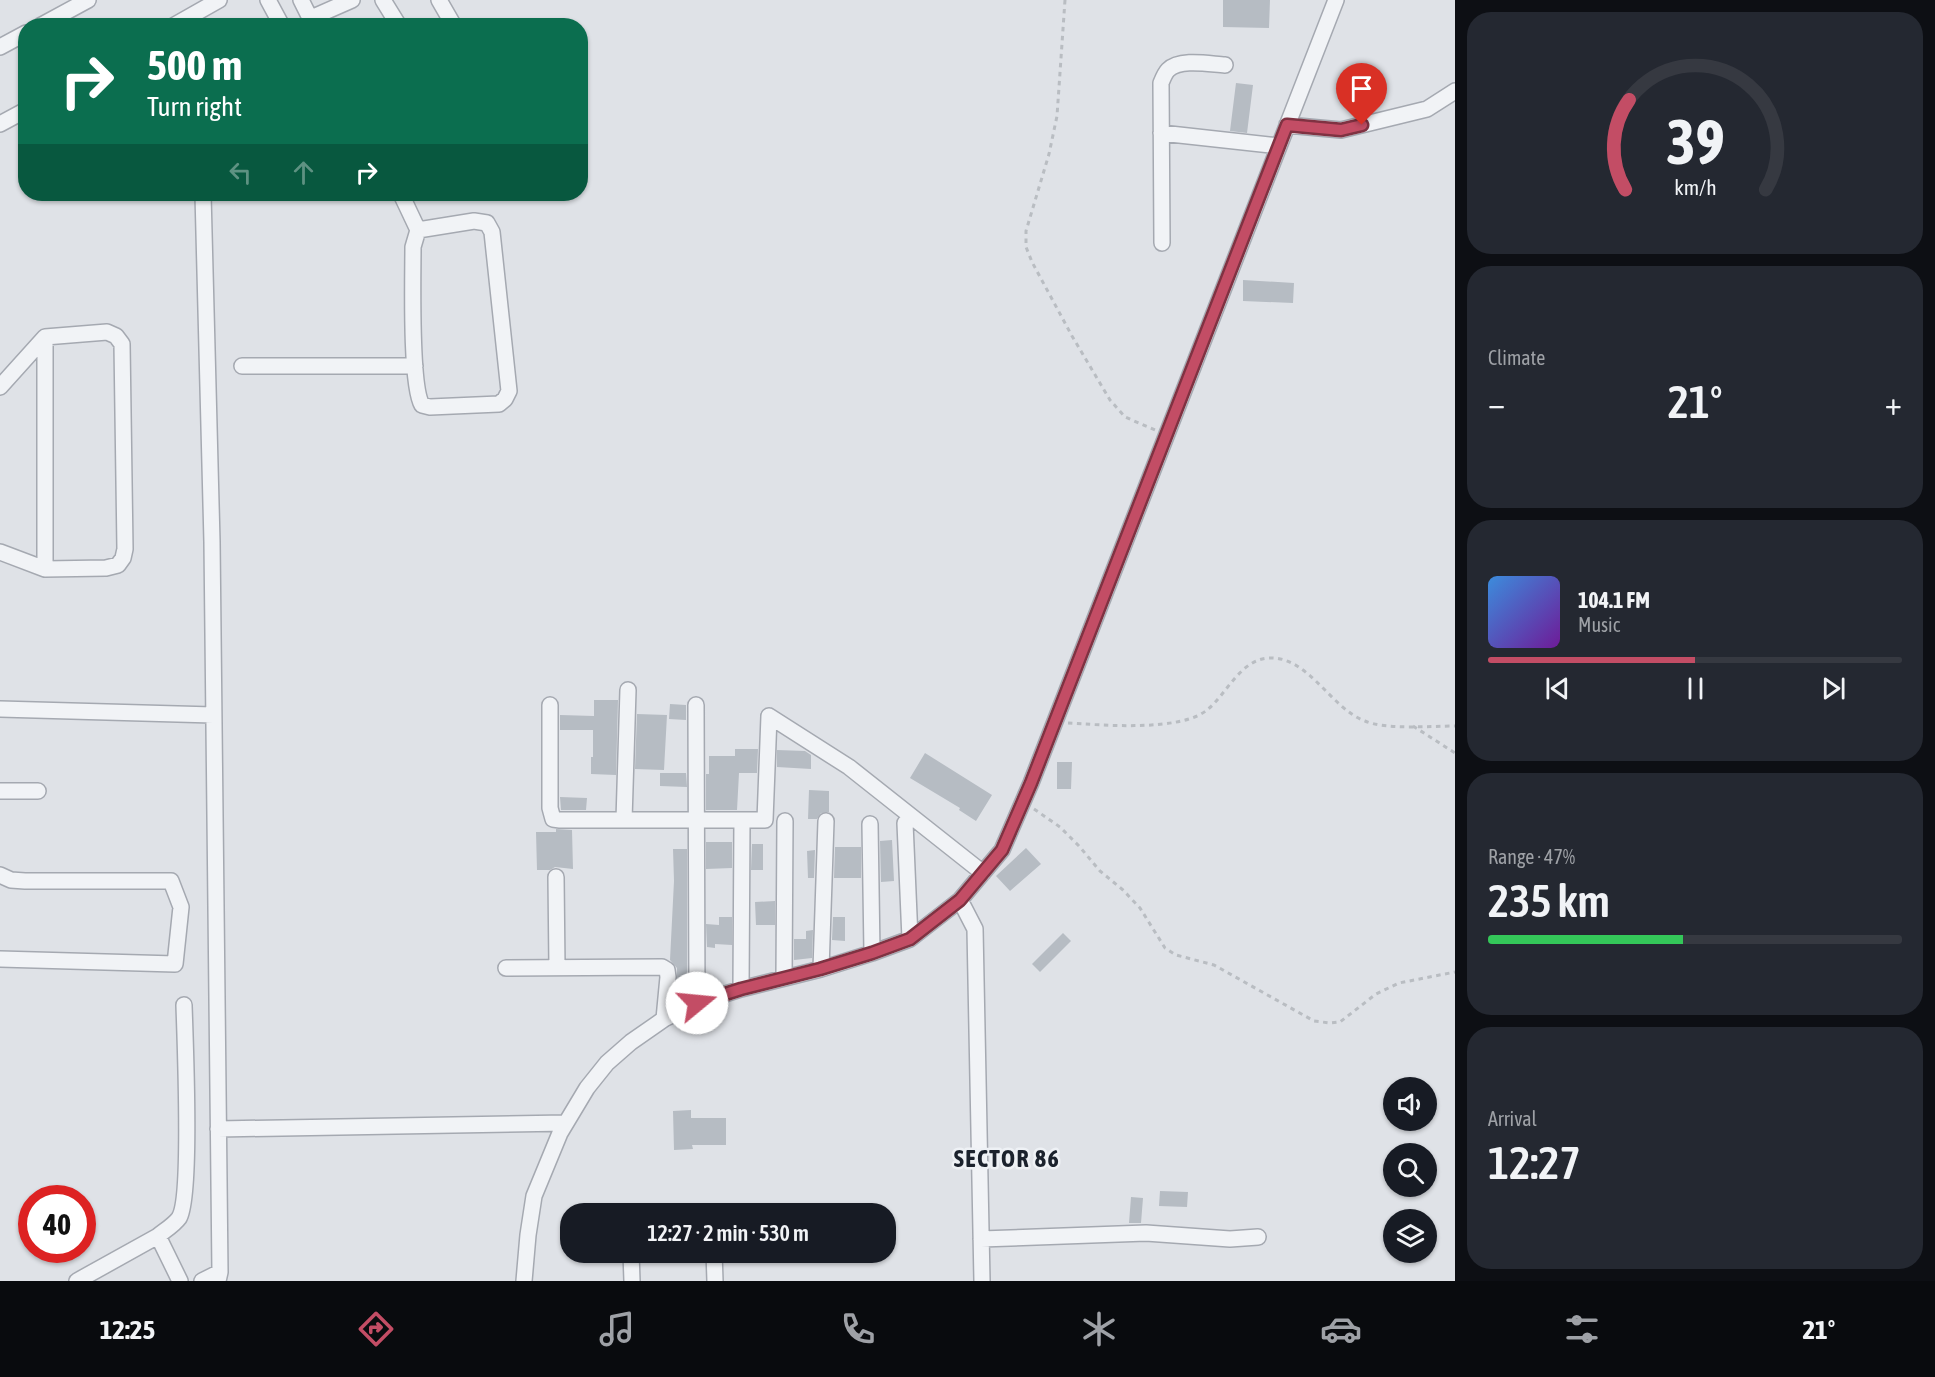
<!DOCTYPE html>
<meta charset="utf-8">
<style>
body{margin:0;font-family:"Asap Condensed",sans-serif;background:#242831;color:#f1f3f6;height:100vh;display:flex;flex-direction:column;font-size:22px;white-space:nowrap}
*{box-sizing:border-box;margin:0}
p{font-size:20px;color:#9ea1a6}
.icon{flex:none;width:33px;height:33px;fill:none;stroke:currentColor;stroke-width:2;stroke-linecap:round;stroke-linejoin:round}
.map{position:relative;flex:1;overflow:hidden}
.panel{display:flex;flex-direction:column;gap:12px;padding:12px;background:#0d0f14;width:480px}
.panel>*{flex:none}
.hud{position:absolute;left:18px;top:18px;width:570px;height:183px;border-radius:24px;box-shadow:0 2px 4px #0004;background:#0b6e4f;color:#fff;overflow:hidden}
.fabs{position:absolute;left:1383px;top:1077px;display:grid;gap:12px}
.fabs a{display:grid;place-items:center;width:54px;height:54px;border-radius:50%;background:#171b24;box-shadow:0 2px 4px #0004;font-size:30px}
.speed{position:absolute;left:18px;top:1185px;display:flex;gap:12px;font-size:30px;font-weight:700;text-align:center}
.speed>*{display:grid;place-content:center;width:78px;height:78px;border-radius:50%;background:#171b24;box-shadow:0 2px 4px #0004;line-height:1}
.speed .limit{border:9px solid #d22;background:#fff;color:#111}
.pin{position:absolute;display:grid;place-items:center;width:51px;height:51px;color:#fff;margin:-62px -26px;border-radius:50% 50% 50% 0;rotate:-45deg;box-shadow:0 0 6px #0007}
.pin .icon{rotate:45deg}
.me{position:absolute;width:66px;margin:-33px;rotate:73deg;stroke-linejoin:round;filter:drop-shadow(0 0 4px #0008)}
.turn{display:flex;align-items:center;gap:21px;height:126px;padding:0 30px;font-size:27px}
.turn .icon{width:78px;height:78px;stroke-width:2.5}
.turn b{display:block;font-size:42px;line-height:51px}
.lanes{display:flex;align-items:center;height:57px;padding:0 30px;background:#0003;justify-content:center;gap:30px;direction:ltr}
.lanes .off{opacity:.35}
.big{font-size:45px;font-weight:600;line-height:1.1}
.panel .tile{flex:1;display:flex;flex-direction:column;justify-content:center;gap:9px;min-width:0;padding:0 21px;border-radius:24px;background:#242831}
.panel .dial{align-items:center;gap:0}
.dial svg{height:156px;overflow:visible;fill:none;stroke:#363941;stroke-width:7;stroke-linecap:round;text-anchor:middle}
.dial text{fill:#f1f3f6;stroke:none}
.song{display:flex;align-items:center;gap:18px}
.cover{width:72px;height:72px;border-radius:9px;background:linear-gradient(135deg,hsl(210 70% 55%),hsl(280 70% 35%))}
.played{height:6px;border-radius:3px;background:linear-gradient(90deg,#c34d65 50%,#363941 50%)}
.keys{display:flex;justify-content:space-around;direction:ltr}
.heat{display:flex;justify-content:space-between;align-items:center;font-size:33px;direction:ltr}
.charge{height:9px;border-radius:4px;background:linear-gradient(90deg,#34c759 47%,#363941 0)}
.trip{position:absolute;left:560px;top:1203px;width:336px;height:60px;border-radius:24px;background:#171b24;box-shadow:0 2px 4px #0004;font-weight:600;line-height:60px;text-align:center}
.dock{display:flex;height:96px;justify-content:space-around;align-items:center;background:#090b0e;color:#9ea1a6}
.dock .icon{width:42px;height:42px}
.dock .selected{color:#c34d65}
.dock b{font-size:27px;color:#f1f3f6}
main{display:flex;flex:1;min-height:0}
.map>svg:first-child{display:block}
.building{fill:#b6bcc3}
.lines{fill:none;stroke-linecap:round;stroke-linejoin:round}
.minor-casing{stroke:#a5a9b1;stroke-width:18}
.path{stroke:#b9bdc2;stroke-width:3;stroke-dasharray:4.5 4.5;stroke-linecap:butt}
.minor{stroke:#f1f3f6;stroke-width:15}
.route-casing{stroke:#7f3242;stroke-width:15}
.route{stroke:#c34d65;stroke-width:10}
.labels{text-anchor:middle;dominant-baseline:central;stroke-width:5;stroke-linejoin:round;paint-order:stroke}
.district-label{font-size:24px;font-weight:bold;letter-spacing:1.5px;fill:#1b222d;stroke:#eef1f5}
</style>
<main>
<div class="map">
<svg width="1455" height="1281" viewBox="0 0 1455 1281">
<rect width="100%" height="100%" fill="#dfe2e7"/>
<path class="building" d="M1223,0H1270L1269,28L1223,27Z
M1236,83L1253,85L1247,133L1230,131Z
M1243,280L1294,283L1293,303L1243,301Z
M594,700H618L616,775L591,774V757H593V730H560V715L594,716Z
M670,704L686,705V720L669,719Z
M637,714L667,715L664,770L635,769Z
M735,749H758L757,773H739L737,810H706V774H709V756H735Z
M777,750L805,751L811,755V769L777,767Z
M925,753L992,795L976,821L959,810L960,808L910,778Z
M1057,762H1072L1071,789H1057Z
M660,773H686L687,787L660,786Z
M809,790L829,791V812L821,813L817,819H808Z
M560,797L587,798L586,810H561Z
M556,829L572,830L573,869L555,867L550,870H537L536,832H556Z
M892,840L894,881L881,882L880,841Z
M706,842H732V868L706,869Z
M752,844H763V870H751Z
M835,847H861V878H834Z
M1026,848L1041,864L1010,891L996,876Z
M673,849H687V984H677V968L670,960L674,881Z
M815,850L814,878H808L807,851Z
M775,901V925H756L755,902Z
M719,917H732V945L715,944V948L707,947L706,924L719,925Z
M833,917H845V941L832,940Z
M813,930L812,958L794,960V939H806V931Z
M1063,933L1071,941L1040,972L1032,964Z
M691,1110V1118H726V1145H692L693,1149L674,1150L673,1111Z
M1160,1191L1188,1192L1187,1207L1159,1206Z
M1131,1197L1143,1198L1141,1223H1129Z"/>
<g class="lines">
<defs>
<path id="minor" d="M268,0L282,26
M301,0L314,26
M383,0L399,26
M439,0L454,26
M311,18L352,0
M40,26L88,0
M173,26L219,0
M0,47L26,33
M0,124L26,110
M1287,125L1341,130L1427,109L1455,91
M1161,133L1279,146
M203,194L212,542L220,1272L218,1281
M401,194L418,230L413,247C413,276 410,385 422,405L430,407L499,404L505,399L509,391L492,232L487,223L474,221L418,230
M1162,243L1161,83C1163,78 1165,73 1168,70C1180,58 1209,64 1225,65
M242,366H415
M0,387L45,337L107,332L116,336L122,344L125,549L123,558L118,565L106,568L45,569L0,552
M45,569V337
M550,705V808L553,819L560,820H765L769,716
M696,705L697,1003
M0,709L213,715
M769,716L849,767L983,873
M0,791H38
M624,820L628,690
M905,823L910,939
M870,824L872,953
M0,875L11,880L25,881H171L181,907L175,964L0,959
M556,877L557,968
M960,900L975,929L982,1281
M506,968L662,967L667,970L668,977L664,1019
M821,969L826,821
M784,978L785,821
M741,989L742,820
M218,1129L566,1123
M981,1239L1146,1233L1230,1239L1258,1237
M714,1252L715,1281
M631,1253L632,1281
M77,1281L158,1236
M180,1281L158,1236C164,1231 174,1225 179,1218C192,1198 185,1038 184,1005
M202,1281L220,1272
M524,1281L528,1235L534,1196L560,1133L587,1088L607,1063L631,1042L664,1019L697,1003L741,989L821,969L872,953L910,939L960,900L1002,850L1031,783L1336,0"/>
</defs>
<use href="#minor" class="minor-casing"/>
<path class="path" d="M1065,0L1057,116L1049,154L1026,231V247L1032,262L1072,336L1110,400L1125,417L1155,430
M1068,723C1102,725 1180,732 1207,710C1226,695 1240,660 1268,658C1308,655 1331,709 1365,721C1386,730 1430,726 1455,726
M1413,726L1455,753
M1034,809L1060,827L1079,846L1100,871L1123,890L1140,908L1165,948L1176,955L1214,965L1314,1021L1330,1023L1340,1022L1376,994L1399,983L1455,972"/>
<use href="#minor" class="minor"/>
</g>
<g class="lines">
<defs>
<path id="route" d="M697,1003L741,989L820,969L872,953L910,939L960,900L1002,850L1031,783L1287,125L1341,130L1362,125"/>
</defs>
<use href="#route" class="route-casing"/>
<use href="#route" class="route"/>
</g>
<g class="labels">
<g class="district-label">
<text x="1007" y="1158">SECTOR 86</text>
</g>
</g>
</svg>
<div class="fabs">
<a><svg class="icon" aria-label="sound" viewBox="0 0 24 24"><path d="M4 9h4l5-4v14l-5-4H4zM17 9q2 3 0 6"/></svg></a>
<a><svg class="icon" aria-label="search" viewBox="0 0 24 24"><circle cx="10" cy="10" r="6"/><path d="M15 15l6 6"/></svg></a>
<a><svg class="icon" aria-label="layers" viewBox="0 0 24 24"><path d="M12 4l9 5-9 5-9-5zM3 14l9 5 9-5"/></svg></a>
</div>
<div class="speed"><div class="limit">40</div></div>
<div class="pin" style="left:1362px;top:125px;background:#d93025"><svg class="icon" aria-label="arrive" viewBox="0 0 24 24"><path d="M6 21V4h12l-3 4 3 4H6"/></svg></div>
<svg class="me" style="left:697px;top:1003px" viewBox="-20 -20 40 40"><circle r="19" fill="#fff"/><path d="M0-13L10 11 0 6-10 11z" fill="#c34d65"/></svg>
<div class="trip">12:27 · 2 min · 530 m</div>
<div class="hud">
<div class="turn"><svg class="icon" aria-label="right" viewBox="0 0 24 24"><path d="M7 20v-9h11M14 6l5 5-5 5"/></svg><div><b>500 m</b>Turn right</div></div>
<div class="lanes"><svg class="icon off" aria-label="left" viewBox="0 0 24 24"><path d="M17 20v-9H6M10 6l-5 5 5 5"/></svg><svg class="icon off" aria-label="ahead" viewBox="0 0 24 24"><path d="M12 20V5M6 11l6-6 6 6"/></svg><svg class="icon" aria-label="right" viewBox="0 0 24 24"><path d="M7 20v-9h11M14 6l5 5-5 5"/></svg></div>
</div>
</div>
<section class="panel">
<div class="tile dial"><svg viewBox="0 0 100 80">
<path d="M14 69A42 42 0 1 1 86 69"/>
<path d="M14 69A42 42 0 0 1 16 23" stroke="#c34d65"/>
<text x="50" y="56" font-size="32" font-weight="700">39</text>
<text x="50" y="72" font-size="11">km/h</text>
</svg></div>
<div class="tile"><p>Climate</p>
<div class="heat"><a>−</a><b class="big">21°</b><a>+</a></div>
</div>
<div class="tile">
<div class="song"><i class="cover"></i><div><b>104.1 FM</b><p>Music</p></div></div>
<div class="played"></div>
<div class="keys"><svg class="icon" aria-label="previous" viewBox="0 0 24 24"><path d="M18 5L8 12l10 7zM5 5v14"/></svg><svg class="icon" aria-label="pause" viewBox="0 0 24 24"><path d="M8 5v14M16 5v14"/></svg><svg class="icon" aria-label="next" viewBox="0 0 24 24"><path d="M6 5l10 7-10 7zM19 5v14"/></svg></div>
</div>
<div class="tile"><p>Range · 47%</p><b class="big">235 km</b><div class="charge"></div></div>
<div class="tile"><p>Arrival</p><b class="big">12:27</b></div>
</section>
</main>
<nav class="dock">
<b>12:25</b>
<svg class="icon selected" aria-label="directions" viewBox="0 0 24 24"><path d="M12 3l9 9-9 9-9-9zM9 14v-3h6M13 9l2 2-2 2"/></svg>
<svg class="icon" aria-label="music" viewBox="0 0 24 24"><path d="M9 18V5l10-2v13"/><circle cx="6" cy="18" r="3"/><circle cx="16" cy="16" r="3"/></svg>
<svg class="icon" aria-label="phone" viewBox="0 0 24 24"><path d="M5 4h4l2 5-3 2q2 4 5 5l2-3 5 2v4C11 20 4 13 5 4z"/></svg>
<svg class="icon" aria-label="climate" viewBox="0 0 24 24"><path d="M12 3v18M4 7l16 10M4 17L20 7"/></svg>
<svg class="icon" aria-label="car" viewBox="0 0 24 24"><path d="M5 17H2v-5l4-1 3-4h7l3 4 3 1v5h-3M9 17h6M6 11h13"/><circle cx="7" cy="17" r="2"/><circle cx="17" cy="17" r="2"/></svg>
<svg class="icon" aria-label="filters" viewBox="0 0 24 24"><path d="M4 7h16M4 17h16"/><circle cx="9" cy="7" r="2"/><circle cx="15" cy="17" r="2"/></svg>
<b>21°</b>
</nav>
